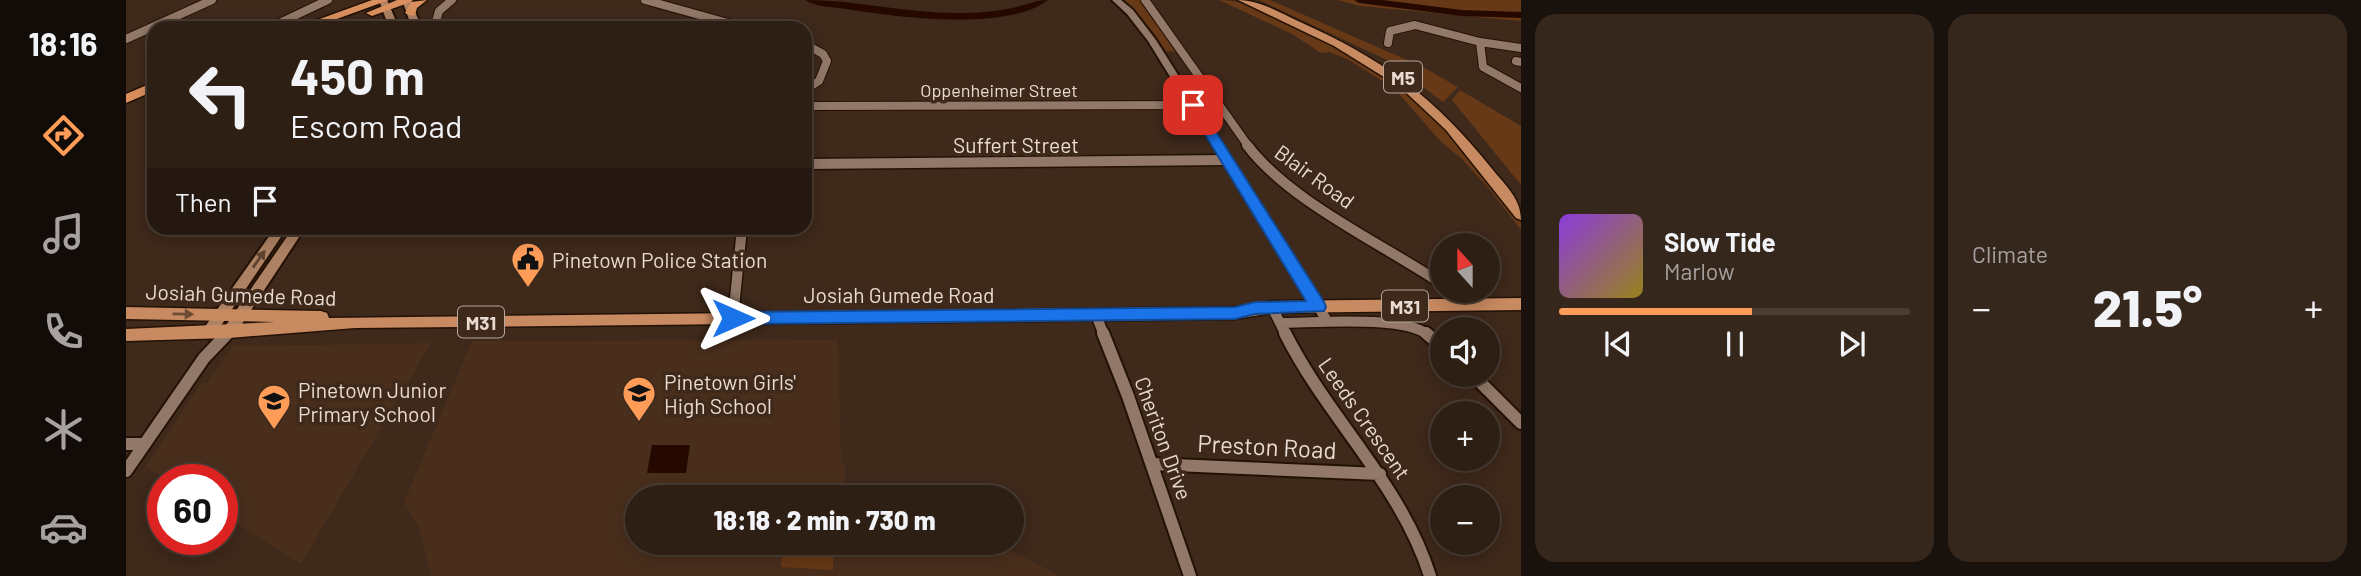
<!DOCTYPE html>
<meta charset="utf-8">
<style>
body{margin:0;font-family:Barlow,sans-serif;background:#36271d;color:#f1f3f6;height:100vh;display:flex;flex-direction:column;font-size:26px;white-space:nowrap}
*{box-sizing:border-box;margin:0}
p{font-size:23px;color:#a7a2a0}
.icon{flex:none;width:38px;height:38px;fill:none;stroke:currentColor;stroke-width:2;stroke-linecap:round;stroke-linejoin:round}
.map{position:relative;flex:1;overflow:hidden}
.side{display:flex;flex-direction:column;gap:14px;padding:14px;background:#19110b;width:840px}
.side>*{flex:none}
.hud{position:absolute;left:21px;top:21px;width:665px;height:214px;border-radius:21px;box-shadow:0 4px 18px #0003,0 0 0 2px #493d34;background:#2e1f14;color:#f1f3f6;overflow:hidden}
.needle{width:46px;rotate:339deg}
.tools{position:absolute;left:1304px;top:233px;display:grid;gap:14px}
.tools a{display:grid;place-items:center;width:70px;height:70px;border-radius:50%;background:#2e1f14;box-shadow:0 4px 18px #0003,0 0 0 2px #493d34;font-size:35px}
.speed{position:absolute;left:21px;top:464px;display:flex;gap:14px;font-size:35px;font-weight:700;text-align:center}
.speed>*{display:grid;place-content:center;width:91px;height:91px;border-radius:50%;background:#2e1f14;box-shadow:0 4px 18px #0003,0 0 0 2px #493d34;line-height:1}
.speed .limit{border:10px solid #d22;background:#fff;color:#111}
.pin{position:absolute;display:grid;place-items:center;width:60px;height:60px;color:#fff;margin:-30px;border-radius:14px;box-shadow:0 4px 10px #0006}
.me{position:absolute;width:77px;margin:-38px;rotate:90deg;stroke-linejoin:round;filter:drop-shadow(0 0 5px #0008)}
.turn{display:flex;align-items:center;gap:24px;height:147px;padding:0 28px;font-size:32px}
.turn .icon{width:91px;height:91px;stroke-width:2.5}
.turn b{display:block;font-size:49px;line-height:60px}
.then{display:flex;align-items:center;height:66px;padding:0 28px;background:#0003;gap:14px;font-size:26px}
.big{font-size:52px;font-weight:800;line-height:1.1}
.side .widget{flex:1;display:flex;flex-direction:column;justify-content:center;gap:10px;min-width:0;padding:0 24px;border-radius:21px;background:#36271d}
.song{display:flex;align-items:center;gap:21px}
.cover{width:84px;height:84px;border-radius:10px;background:linear-gradient(135deg,hsl(270 70% 55%),hsl(50 70% 35%))}
.played{height:7px;border-radius:4px;background:linear-gradient(90deg,#fe9c58 55%,#493d34 55%)}
.keys{display:flex;justify-content:space-around;direction:ltr}
.heat{display:flex;justify-content:space-between;align-items:center;font-size:38px;direction:ltr}
.side .tiles{flex:1;display:grid;gap:14px;grid-template-columns:repeat(2,1fr)}
.trip{position:absolute;left:499px;top:485px;width:399px;height:70px;border-radius:35px;background:#2e1f14;box-shadow:0 4px 18px #0003,0 0 0 2px #493d34;font-weight:800;line-height:70px;text-align:center}
main{display:flex;flex:1;min-height:0}
.dock{display:flex;flex-direction:column;width:126px;justify-content:space-around;align-items:center;background:#120c08;color:#a7a2a0}
.dock .icon{width:49px;height:49px}
.dock .current{color:#fe9c58}
.dock b{font-size:32px;color:#f1f3f6}
.map>svg:first-child{display:block}
.built{fill:#492e1c}
.green{fill:#673916}
.water{fill:#250900}
.lines{fill:none;stroke-linecap:round;stroke-linejoin:round}
.river{fill:#250900;fill-rule:evenodd}
.minor-far2-casing{stroke:#241105;stroke-width:10}
.minor-far1-casing{stroke:#241105;stroke-width:13}
.minor-casing{stroke:#241105;stroke-width:16}
.tertiary-casing{stroke:#241105;stroke-width:4}
.secondary-casing{stroke:#241105;stroke-width:4}
.primary-casing{stroke:#241105;stroke-width:3}
.trunk-casing{stroke:#241105;stroke-width:3}
.minor-far2{stroke:#917868;stroke-width:8}
.minor-far1{stroke:#917868;stroke-width:10}
.minor{stroke:#917868;stroke-width:12}
.tertiary{fill:#917868;fill-rule:evenodd}
.secondary{fill:#ac8164;fill-rule:evenodd}
.primary{fill:#c88a60;fill-rule:evenodd}
.trunk{fill:#da905e;fill-rule:evenodd}
.oneway{fill:#5f4331}
.oneway2{fill:#6e4b33}
.route{fill:#1a73e8;stroke:#114b97;stroke-width:2}
.labels{text-anchor:middle;dominant-baseline:central;stroke-width:7;stroke-linejoin:round;paint-order:stroke}
.far-street-label{font-size:18px;fill:#e9dbd2;stroke:#3e291b}
.shield{fill:#3e291b;stroke:#b6a69b;stroke-width:2}
.shield-label{font-size:19px;font-weight:bold;fill:#e9dbd2}
.street-label{font-size:21px;fill:#e9dbd2;stroke:#3e291b}
.poi-label{font-size:21px;fill:#e9dbd2;stroke:#3e291b;text-anchor:start}
.near-street-label{font-size:24px;fill:#e9dbd2;stroke:#3e291b}
</style>
<main>
<nav class="dock">
<b>18:16</b>
<svg class="icon current" aria-label="directions" viewBox="0 0 24 24"><path d="M12 3l9 9-9 9-9-9zM9 14v-3h6M13 9l2 2-2 2"/></svg>
<svg class="icon" aria-label="music" viewBox="0 0 24 24"><path d="M9 18V5l10-2v13"/><circle cx="6" cy="18" r="3"/><circle cx="16" cy="16" r="3"/></svg>
<svg class="icon" aria-label="phone" viewBox="0 0 24 24"><path d="M5 4h4l2 5-3 2q2 4 5 5l2-3 5 2v4C11 20 4 13 5 4z"/></svg>
<svg class="icon" aria-label="climate" viewBox="0 0 24 24"><path d="M12 3v18M4 7l16 10M4 17L20 7"/></svg>
<svg class="icon" aria-label="car" viewBox="0 0 24 24"><path d="M5 17H2v-5l4-1 3-4h7l3 4 3 1v5h-3M9 17h6M6 11h13"/><circle cx="7" cy="17" r="2"/><circle cx="17" cy="17" r="2"/></svg>
</nav>
<div class="map">
<svg width="1395" height="576" viewBox="0 0 1395 576">
<rect width="100%" height="100%" fill="#3e291b"/>
<path class="built" d="M712,340L715,460L719,466V497H511V542L872,543L934,576H305L294,530L278,502L346,341Z
M305,343L175,564L96,515V480L40,479L19,467L75,383H82L107,346Z"/>
<path class="green" d="M994,0H1015L1053,52L1040,51L1027,32Z
M1093,0C1120,0 1143,14 1168,26C1216,48 1263,74 1303,111C1337,143 1365,185 1395,222V230L1364,190L1335,158L1315,142L1268,88L1221,59L1203,52L1195,53L1166,34Z
M1133,0H1144L1297,67L1332,87L1317,102L1261,60Z
M1211,0H1395V21L1234,6Z
M1334,90L1395,126V185L1326,100Z
M657,543L708,545L707,570L655,567Z"/>
<path class="water" d="M526,445H564L560,473H521Z"/>
<g class="lines">
<path class="river" d="M679,0C732,0 783,14 836,13C854,13 873,11 891,7C902,4 910,0 922,0C881,32 770,17 720,9C708,7 689,7 679,0Z
M1228,0H1257L1336,10L1395,12V18L1336,16L1233,3Z"/>
<defs>
<path id="minor-far2" d="M519,0L620,28
M1019,0L1123,147
M143,28L202,0
M308,28L313,11L326,0
M0,39L86,0
M1354,42L1357,67L1395,88
M1262,43L1264,31L1289,25L1354,42L1395,48
M679,44L697,54L701,61L693,81L679,90
M1390,61L1395,62
M679,106L1067,105"/>
<path id="minor-far1" d="M1121,145C1164,202 1257,244 1316,284
M679,164L1101,160
M1326,290L1342,305
M1146,307L1160,335
M970,315L978,335
M607,318L616,228
M1154,323C1188,323 1278,315 1302,335
M100,335L103,332"/>
<path id="minor" d="M977,333L1002,396L1064,576
M1159,333C1202,419 1275,484 1304,576
M1300,333L1316,347
M1346,374L1395,423
M0,444H19
M1026,464L1254,474
M0,471L78,358L102,333"/>
<path id="tertiary" d="M986,0H995L1007,10L1030,40L1202,313L1204,316L1202,319H1194L1022,41L1001,14Z"/>
<path id="secondary" d="M253,0H261L273,28H263Z
M276,0H284L296,28H286Z
M149,228H161L88,336H78L76,332L78,328Z
M167,228H179L108,336H98L96,332L98,328Z"/>
<path id="primary" d="M1112,0C1133,0 1153,12 1172,21C1257,59 1309,97 1367,170C1380,186 1395,199 1395,220L1390,218L1320,130L1274,87L1208,46Z
M1395,298V310L1146,313L1109,319L229,328L103,338L0,341V329L149,322L0,319V307L195,311L201,313L203,318L1109,307L1146,301Z"/>
<path id="trunk" d="M246,0H263L186,28H169Z
M271,0H287L285,2L301,0L291,8L289,15L285,16L279,13L285,2L246,16L240,13Z
M28,82V91L0,103V94Z"/>
</defs>
<use href="#minor-far2" class="minor-far2-casing"/>
<use href="#minor-far1" class="minor-far1-casing"/>
<use href="#minor" class="minor-casing"/>
<use href="#tertiary" class="tertiary-casing"/>
<use href="#secondary" class="secondary-casing"/>
<use href="#primary" class="primary-casing"/>
<use href="#trunk" class="trunk-casing"/>
<use href="#minor-far2" class="minor-far2"/>
<use href="#minor-far1" class="minor-far1"/>
<use href="#minor" class="minor"/>
<use href="#tertiary" class="tertiary"/>
<use href="#secondary" class="secondary"/>
<use href="#primary" class="primary"/>
<use href="#trunk" class="trunk"/>
</g>
<defs><path id="oneway-solid" d="M-6-.8H1V-3.2L6.5 0L1 3.2V.8H-6Z" transform="scale(1.75)"/></defs>
<use class="oneway" href="#oneway-solid" transform="translate(133 259) rotate(-55)"/>
<use class="oneway2" href="#oneway-solid" transform="translate(57 314) rotate(1)"/>
<path class="route" d="M1067,102L1073,105L1198,302L1200,307L1198,311L1129,314L1109,319L607,324L599,318L607,312L1109,307L1129,302L1180,301L1061,105Z"/>
<defs>
<symbol id="civic-pin" viewBox="-11 -11 22 30"><path d="M0 17L-7.5 6A9.5 9.5 0 1 1 7.5 6Z" fill="#fe9c58" stroke="#3e291b"/><path d="M-.6-6.5H3V-4.5H.6V-3L4-1V1h2V6H-6V1h2V-1L-.6-3ZM-1.2 2.5V6h2.4V2.5Z" fill="#111"/></symbol>
<symbol id="school-pin" viewBox="-11 -11 22 30"><path d="M0 17L-7.5 6A9.5 9.5 0 1 1 7.5 6Z" fill="#fe9c58" stroke="#3e291b"/><path d="M0-5L7-2L0 1L-7-2ZM-4 1L0 2.5L4 1V4Q0 6-4 4Z" fill="#111"/></symbol>
</defs>
<g fill-rule="evenodd">
<use href="#civic-pin" x="383" y="240" width="38" height="52"/>
<use href="#school-pin" x="494" y="374" width="38" height="52"/>
<use href="#school-pin" x="129" y="382" width="38" height="52"/>
</g>
<g class="labels">
<g class="far-street-label">
<text x="873" y="90">Oppenheimer Street</text>
</g>
<g class="shield">
<rect x="1258" y="61.5" width="38" height="31" rx="5"/>
<rect x="1256" y="290.5" width="46" height="31" rx="5"/>
<rect x="332" y="306.5" width="46" height="31" rx="5"/>
</g>
<g class="shield-label">
<text x="1277" y="77">M5</text>
<text x="1279" y="306">M31</text>
<text x="355" y="322">M31</text>
</g>
<g class="street-label">
<text x="890" y="144">Suffert Street</text>
<text transform="translate(1189 176) rotate(36)">Blair Road</text>
<text transform="translate(115 294) rotate(2)">Josiah Gumede Road</text>
<text x="773" y="294">Josiah Gumede Road</text>
<text transform="translate(1239 418) rotate(55)">Leeds Crescent</text>
<text transform="translate(1038 438) rotate(70)">Cheriton Drive</text>
</g>
<g class="poi-label">
<text x="426" y="259">Pinetown Police Station</text>
<text x="538" y="381">Pinetown Girls'<tspan x="538" dy="24">High School</tspan></text>
<text x="172" y="389">Pinetown Junior<tspan x="172" dy="24">Primary School</tspan></text>
</g>
<g class="near-street-label">
<text transform="translate(1141 446) rotate(3)">Preston Road</text>
</g>
</g>
</svg>
<div class="tools">
<a><svg class="needle" viewBox="-14 -14 28 28"><path d="M0-13l5 13h-10z" fill="#e53935"/><path d="M0 13l5-13h-10z" fill="#a7a2a0"/></svg></a>
<a><svg class="icon" aria-label="sound" viewBox="0 0 24 24"><path d="M4 9h4l5-4v14l-5-4H4zM17 9q2 3 0 6"/></svg></a>
<a>+</a>
<a>−</a>
</div>
<div class="speed"><div class="limit">60</div></div>
<div class="pin" style="left:1067px;top:105px;background:#d93025"><svg class="icon" aria-label="arrive" viewBox="0 0 24 24"><path d="M6 21V4h12l-3 4 3 4H6"/></svg></div>
<svg class="me" style="left:607px;top:318px" viewBox="-20 -20 40 40"><path d="M0-17L14 15 0 8-14 15z" fill="#1a73e8" stroke="#fff" stroke-width="4"/></svg>
<div class="trip">18:18 · 2 min · 730 m</div>
<div class="hud">
<div class="turn"><svg class="icon" aria-label="left" viewBox="0 0 24 24"><path d="M17 20v-9H6M10 6l-5 5 5 5"/></svg><div><b>450 m</b>Escom Road</div></div>
<div class="then">Then<svg class="icon" aria-label="arrive" viewBox="0 0 24 24"><path d="M6 21V4h12l-3 4 3 4H6"/></svg></div>
</div>
</div>
<section class="side">
<div class="tiles">
<div class="widget">
<div class="song"><i class="cover"></i><div><b>Slow Tide</b><p>Marlow</p></div></div>
<div class="played"></div>
<div class="keys"><svg class="icon" aria-label="previous" viewBox="0 0 24 24"><path d="M18 5L8 12l10 7zM5 5v14"/></svg><svg class="icon" aria-label="pause" viewBox="0 0 24 24"><path d="M8 5v14M16 5v14"/></svg><svg class="icon" aria-label="next" viewBox="0 0 24 24"><path d="M6 5l10 7-10 7zM19 5v14"/></svg></div>
</div>
<div class="widget"><p>Climate</p>
<div class="heat"><a>−</a><b class="big">21.5°</b><a>+</a></div>
</div>
</div>
</section>
</main>
